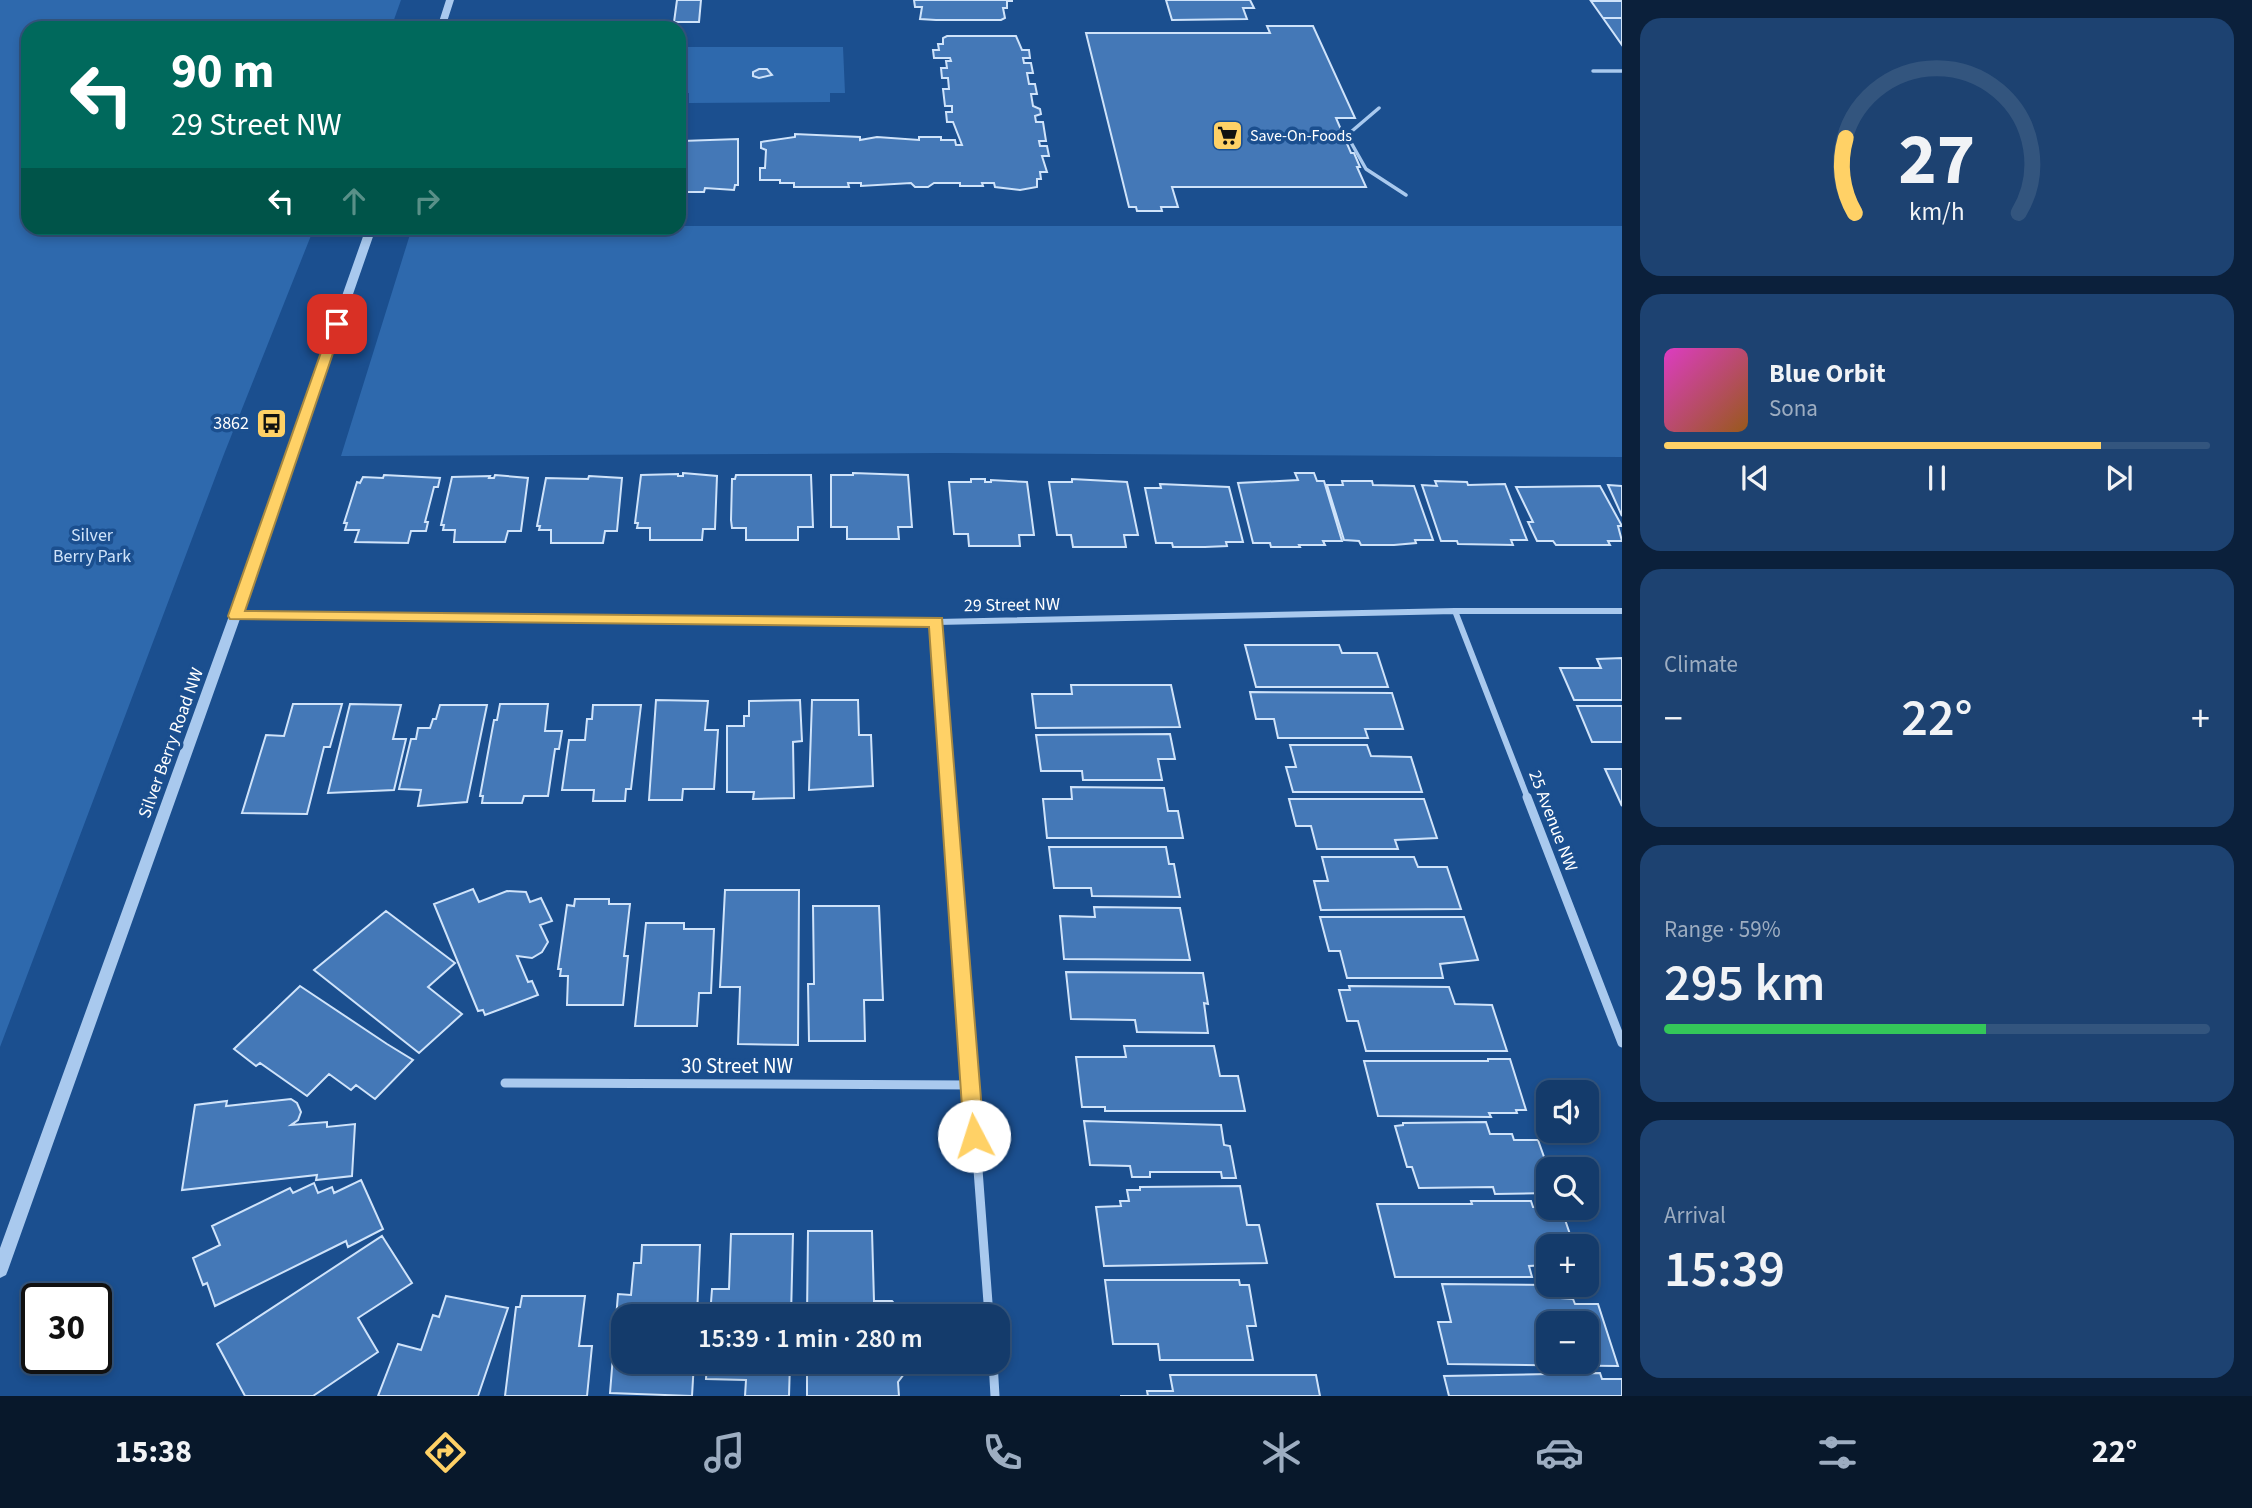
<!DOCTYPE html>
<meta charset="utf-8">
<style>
body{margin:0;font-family:"Source Sans 3",sans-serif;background:#1d4271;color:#f1f3f6;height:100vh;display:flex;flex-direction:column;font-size:26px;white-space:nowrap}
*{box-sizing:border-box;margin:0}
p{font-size:23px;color:#9dadc1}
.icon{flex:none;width:38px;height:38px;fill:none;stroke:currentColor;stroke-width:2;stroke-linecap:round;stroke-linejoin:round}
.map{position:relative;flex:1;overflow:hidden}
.panel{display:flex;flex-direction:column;gap:18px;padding:18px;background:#0b203b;width:630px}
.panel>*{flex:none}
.top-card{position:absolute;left:21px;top:21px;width:665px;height:214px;border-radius:21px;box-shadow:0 4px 10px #0003,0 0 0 2px #33557e;background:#00695c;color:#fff;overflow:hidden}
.buttons{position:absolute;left:1536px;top:1080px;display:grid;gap:14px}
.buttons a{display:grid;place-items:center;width:63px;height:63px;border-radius:14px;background:#143b6b;box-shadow:0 4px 10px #0003,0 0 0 2px #33557e;font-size:35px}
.speed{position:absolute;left:21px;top:1283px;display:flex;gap:14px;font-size:35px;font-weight:700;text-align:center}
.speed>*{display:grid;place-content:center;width:91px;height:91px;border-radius:50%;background:#143b6b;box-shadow:0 4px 10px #0003,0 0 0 2px #33557e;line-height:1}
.speed .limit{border:4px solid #111;border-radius:10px;background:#fff;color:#111}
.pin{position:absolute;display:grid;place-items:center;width:60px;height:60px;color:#fff;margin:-30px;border-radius:14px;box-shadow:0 4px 10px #0006}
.me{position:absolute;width:77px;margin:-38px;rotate:355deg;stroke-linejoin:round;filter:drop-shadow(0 0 5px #0008)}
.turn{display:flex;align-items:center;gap:24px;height:147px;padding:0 35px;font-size:32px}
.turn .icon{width:91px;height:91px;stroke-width:2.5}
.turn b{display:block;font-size:49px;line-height:60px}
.lanes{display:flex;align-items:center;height:66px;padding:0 35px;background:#0003;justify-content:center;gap:35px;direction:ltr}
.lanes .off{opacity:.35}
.big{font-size:52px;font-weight:600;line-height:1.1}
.panel .tile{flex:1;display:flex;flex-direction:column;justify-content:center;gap:10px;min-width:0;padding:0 24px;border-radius:21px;background:#1d4271}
.panel .dial{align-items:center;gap:0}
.dial svg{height:182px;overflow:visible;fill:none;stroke:#33557e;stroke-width:7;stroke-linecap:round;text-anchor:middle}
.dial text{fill:#f1f3f6;stroke:none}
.song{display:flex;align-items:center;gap:21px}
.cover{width:84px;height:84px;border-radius:10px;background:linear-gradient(135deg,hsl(310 70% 55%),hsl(30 70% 35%))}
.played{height:7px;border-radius:4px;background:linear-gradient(90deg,#ffd166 80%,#33557e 80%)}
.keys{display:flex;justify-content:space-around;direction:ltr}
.heat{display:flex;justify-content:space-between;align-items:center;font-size:38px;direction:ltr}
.charge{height:10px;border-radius:5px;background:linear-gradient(90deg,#34c759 59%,#33557e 0)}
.trip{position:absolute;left:611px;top:1304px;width:399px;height:70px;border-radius:21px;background:#143b6b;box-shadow:0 4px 10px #0003,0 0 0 2px #33557e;font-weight:600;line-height:70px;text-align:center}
.dock{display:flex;height:112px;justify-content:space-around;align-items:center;background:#08182b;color:#9dadc1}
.dock .icon{width:49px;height:49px}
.dock .current{color:#ffd166}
.dock b{font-size:32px;color:#f1f3f6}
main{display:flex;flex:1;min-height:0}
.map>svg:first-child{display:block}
.green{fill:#2e69ad}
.building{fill:#4478b7;stroke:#cfe3fa;stroke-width:2;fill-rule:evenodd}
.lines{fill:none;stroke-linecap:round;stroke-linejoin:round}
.service{stroke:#a9c9ee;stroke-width:3.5}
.minor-far1{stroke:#a9c9ee;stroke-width:6}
.minor{stroke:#a9c9ee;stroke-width:9}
.tertiary{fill:#a9c9ee;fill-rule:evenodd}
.route{fill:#ffd166;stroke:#a68842;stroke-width:2}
.labels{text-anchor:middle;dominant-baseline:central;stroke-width:7;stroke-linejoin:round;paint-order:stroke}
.far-poi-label{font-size:16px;fill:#fff;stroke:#1b4f8f;text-anchor:start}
.poi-label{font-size:18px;fill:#fff;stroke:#1b4f8f;text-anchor:end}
.park-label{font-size:18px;fill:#cfe3fa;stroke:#1b4f8f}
.street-label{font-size:18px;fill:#fff;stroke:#1b4f8f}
.near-street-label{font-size:21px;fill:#fff;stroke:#1b4f8f}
</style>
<main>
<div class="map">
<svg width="1622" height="1396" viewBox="0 0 1622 1396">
<rect width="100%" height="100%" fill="#1b4f8f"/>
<path class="green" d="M0,0H401L391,28H28V228H314L224,454L0,1047Z
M679,47H843L845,93H830V102L689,103V93H679Z
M679,226H1622V457L943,453L341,456L412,228Z"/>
<path class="building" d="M677,0H701L699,22H674Z
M914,0H1012V1H1007V8H1003L1005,18L1001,20H936L920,19L922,7H915Z
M1166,0H1250L1254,8H1243L1247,19L1172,20Z
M1591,1H1622V18H1603Z
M1603,18H1622V45Z
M1267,26H1313L1355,118H1336L1351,153H1354L1360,167H1357L1366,187H1172L1178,207H1161L1162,211H1137L1136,207H1129L1086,33H1270Z
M947,36H1016L1022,50H1029L1030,58H1023L1024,63H1031L1033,73H1027L1029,84H1035L1037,94H1031L1033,106L1040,109L1041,114L1035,116L1036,122H1043L1046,141H1039L1040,146H1047L1049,156H1042L1047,172H1040L1041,179H1037V187L1020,190L995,187L994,183H982L983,186H960V183H934L928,187H915L911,183L861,186V183H848L849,187H794V183H780V180H760V168H765L766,150L761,148V142L795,137V134L860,137V140L877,137L919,140V137H941V140H955L956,145H962L953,122H947L946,112H952V106H945L943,89H949L948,78H942L941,68H947L946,61H951L950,58H934L933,50H939L938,44H943V38Z
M759,69H767L772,75L759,78L753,76V72Z
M679,137H682V141L738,139V185H735L734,190L705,188L704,192H679Z
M683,473L717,476L715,529H703L702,540H650V528H637L638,523H635L641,475L678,474V476H683Z
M853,473L908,475L912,527H898L899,539H847V527H831V475H853Z
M1295,473H1314L1317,481H1324L1342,541H1323L1325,545H1299L1300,547H1271L1270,543H1253L1238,483L1298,480Z
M384,475L440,478L438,487H434L425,522H428L426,531H411L408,543L355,542L359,530H345L347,523H344L357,482L360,483L363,477L383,478Z
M495,475L528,478L521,531H508L505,542H454L455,530H443L444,525H441L452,477L490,476L489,478H494Z
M736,475H811L813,527H798V540H746V528H732L731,520L732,479H735Z
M589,476L622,478L617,531H605L603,543H551V530H539L540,526H537L546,478L588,479Z
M971,479H985V482H991V480L1027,482L1034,535H1019L1020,546H969L968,534H954L949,482H971Z
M1072,479L1127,482L1138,535H1124L1126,547H1073L1071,535H1057L1049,482H1072Z
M1342,481H1372L1373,485L1414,486L1433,540H1415L1416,543L1394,545H1361L1359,541L1344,540L1327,485H1343Z
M1435,481L1467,482L1468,485L1505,484L1527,540H1511L1513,545L1458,544L1457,541H1441L1422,485L1437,486Z
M1160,484L1229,487L1243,542H1226L1227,546L1205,547H1173L1172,543H1156L1145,488H1161Z
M1608,485L1622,486V516Z
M1600,486L1622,526H1618L1622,541H1608L1610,545H1556L1553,541H1537L1528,522H1533L1516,487Z
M1245,645H1339L1342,653H1377L1388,687H1256Z
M1622,658V700H1574L1560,668H1601L1597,659Z
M1071,685H1171L1180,727L1036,728L1032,694H1072Z
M1250,692L1392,693L1403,729H1365L1368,738H1278L1274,719H1256Z
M656,700L708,701L705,730H718L714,789H683L682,800H649Z
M800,700L802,741L793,742L794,798L753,799L754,792H727V726H744V716H749V701Z
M812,700H858L859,735H871L873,786L809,790Z
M293,704H342L330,747H324L307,814L242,813L266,735L284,736Z
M350,704L401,705L393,739H406L394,790L328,793Z
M500,704H548L545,731H562L559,749H555L548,796H524L522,803H482L483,796H480L494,720H497Z
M440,705H487L467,802L418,806L421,790L399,789L411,739H416L418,728H430L433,719H436Z
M593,705H641L631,789H626L625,801H593L594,790H562L569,740H585L587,719H592Z
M1577,706H1622V742H1592Z
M1170,734L1175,759H1158L1162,780H1083L1082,771H1041L1036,735Z
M1290,745H1367L1371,756L1411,757L1422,792H1293L1286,767H1296Z
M1605,769H1622V806Z
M1071,787L1164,788L1168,811H1178L1183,838H1047L1043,799H1072Z
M1289,799H1424L1437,838L1395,840L1398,849H1317L1311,826H1296Z
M1049,847H1166L1169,864H1174L1180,897L1092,896L1091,888H1054Z
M1322,857H1414L1418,867H1447L1461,909L1321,910L1314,881H1328Z
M473,889L479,902L507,891L526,892L530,902L541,898L552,921L540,925L548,942L542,952L532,958L517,956L528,982L532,981L538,995L485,1015L483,1010L478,1011L434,904Z
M725,890H799L798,1045L738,1044L740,987H720Z
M575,899H609V904H630L624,956H628L623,1005H567L568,976H560L561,969H558L567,905L574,906Z
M813,906H879L883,1000H864L865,1041H809L808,984H814Z
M1094,907L1180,908L1190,960L1064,959L1060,916L1095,917Z
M386,911L455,963L428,987L462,1014L419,1053L314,970Z
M1320,917H1464L1478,960L1440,964L1443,978H1347L1340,951H1329Z
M646,923H684V929H714L711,993H699L697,1026H635Z
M1066,972L1203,973L1208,1004L1204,1003L1208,1033L1137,1032L1135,1020L1071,1019Z
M300,986L387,1044L413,1060L375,1099L356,1085L351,1090L329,1074L307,1096L260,1063L256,1066L234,1049Z
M1349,986L1449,987L1455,1004L1492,1005L1507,1051H1366L1358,1021H1347L1339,990H1350Z
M1124,1046H1214L1220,1076H1238L1245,1111H1105V1107H1082L1076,1057H1126Z
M1488,1059H1510L1526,1110H1516L1517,1113H1489L1491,1117L1378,1116L1364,1061H1488Z
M291,1099L297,1103L301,1112L298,1120L291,1125L327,1122V1127L355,1124L352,1176L316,1180L317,1175L182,1190L195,1105L227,1101L226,1106Z
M1084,1121L1221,1125L1224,1145L1230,1146L1236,1178H1222L1221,1172H1150V1177H1132L1130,1166L1090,1165Z
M1486,1122L1490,1134H1512L1514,1140H1538L1549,1171V1193L1495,1194L1493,1187L1419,1188L1412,1167H1407L1395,1126L1403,1125V1123Z
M361,1180L383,1229L348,1247L346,1241L215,1306L207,1283L203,1285L193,1258L220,1245L212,1226L290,1188L293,1193L314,1183L318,1193L332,1187L334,1193Z
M1240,1186L1247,1225H1259L1267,1263L1104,1266L1096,1207L1121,1206L1120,1201H1129L1127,1190H1140V1187Z
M1471,1201H1531L1533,1207L1561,1208L1574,1246H1549V1265L1529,1266L1532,1277H1395L1377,1204H1472Z
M808,1231H872L874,1301H892L905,1316H807Z
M731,1234H793L791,1316H710L712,1289H729Z
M382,1236L412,1283L358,1318L378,1352L313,1396H245L217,1344Z
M642,1245H700L697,1316H623V1362H694L692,1396L610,1393L618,1294L631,1295L634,1263H641Z
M1105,1280H1239L1240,1285H1249L1256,1326H1247L1253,1360H1160L1158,1344H1113Z
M1442,1284L1557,1285L1561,1298L1573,1299L1575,1304H1598L1618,1366L1448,1364L1438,1322H1451ZM1549,1323H1587V1362H1549Z
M446,1296L508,1308L478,1396H378L398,1344L421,1350L433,1315L439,1317Z
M522,1296H585L579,1346H592L587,1396H505L516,1307H520Z
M707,1362H790L789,1396H745L746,1380L706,1379Z
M807,1362H903L904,1374L898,1382L899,1396H807Z
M1600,1373L1602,1379H1622V1396H1449L1444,1376Z
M1170,1375H1316L1320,1396H1120H1148L1147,1391H1173Z"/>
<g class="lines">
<path class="service" d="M1593,71H1622
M1379,108L1352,131L1349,139L1366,169L1406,195"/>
<path class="minor-far1" d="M1455,611L1528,799
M235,616L937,622L1455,611H1622
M937,622L950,799"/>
<path class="minor" d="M950,797L989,1316
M1527,797L1622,1043
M505,1083L970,1085
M993,1362L995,1396"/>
<path class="tertiary" d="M446,0H454L445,28H437Z
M366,228H376L241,616L8,1270L6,1275L0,1278V1248L229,616Z"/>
</g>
<path class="route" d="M337,320L343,324L245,611L942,618L984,1136L981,1143L974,1145L967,1143L964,1136L929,627L230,619L228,616L331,324Z"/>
<defs>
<symbol id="supermarket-square" viewBox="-11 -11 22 22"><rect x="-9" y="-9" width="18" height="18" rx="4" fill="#ffd166" stroke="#1b4f8f"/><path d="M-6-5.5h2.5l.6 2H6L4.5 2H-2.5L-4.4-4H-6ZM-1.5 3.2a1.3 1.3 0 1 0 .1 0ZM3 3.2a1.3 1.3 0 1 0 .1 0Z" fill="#111"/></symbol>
<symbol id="bus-square" viewBox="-11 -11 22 22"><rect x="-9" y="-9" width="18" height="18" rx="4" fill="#ffd166" stroke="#1b4f8f"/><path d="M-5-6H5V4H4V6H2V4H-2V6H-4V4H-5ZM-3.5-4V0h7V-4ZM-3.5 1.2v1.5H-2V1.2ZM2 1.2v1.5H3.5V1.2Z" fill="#111"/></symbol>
</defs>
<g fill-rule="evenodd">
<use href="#supermarket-square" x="1210" y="118" width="35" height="35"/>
<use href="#bus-square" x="254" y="406" width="35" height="35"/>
</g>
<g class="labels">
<g class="far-poi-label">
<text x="1250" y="136">Save-On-Foods</text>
</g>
<g class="poi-label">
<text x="249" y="423">3862</text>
</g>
<g class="park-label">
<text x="92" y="535">Silver<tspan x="92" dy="21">Berry Park</tspan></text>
</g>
<g class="street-label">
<text transform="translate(1012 605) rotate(-1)">29 Street NW</text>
<text transform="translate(171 743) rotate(-70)">Silver Berry Road NW</text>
<text transform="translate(1553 821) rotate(69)">25 Avenue NW</text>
</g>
<g class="near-street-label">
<text x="737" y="1066">30 Street NW</text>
</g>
</g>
</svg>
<div class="buttons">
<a><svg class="icon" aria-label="sound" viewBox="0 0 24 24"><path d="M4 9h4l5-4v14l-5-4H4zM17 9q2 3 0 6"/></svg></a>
<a><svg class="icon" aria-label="search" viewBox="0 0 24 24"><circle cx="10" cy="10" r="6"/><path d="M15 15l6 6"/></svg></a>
<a>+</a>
<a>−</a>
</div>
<div class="speed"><div class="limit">30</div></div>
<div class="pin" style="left:337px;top:324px;background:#d93025"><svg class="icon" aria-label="arrive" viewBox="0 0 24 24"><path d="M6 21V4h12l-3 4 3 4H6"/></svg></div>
<svg class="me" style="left:974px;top:1136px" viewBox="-20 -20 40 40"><circle r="19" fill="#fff"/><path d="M0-13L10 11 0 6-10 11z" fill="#ffd166"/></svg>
<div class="trip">15:39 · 1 min · 280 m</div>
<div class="top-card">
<div class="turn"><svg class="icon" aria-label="left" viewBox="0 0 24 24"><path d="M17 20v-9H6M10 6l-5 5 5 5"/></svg><div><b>90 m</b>29 Street NW</div></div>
<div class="lanes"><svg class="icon" aria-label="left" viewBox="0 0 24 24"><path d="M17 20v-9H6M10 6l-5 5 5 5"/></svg><svg class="icon off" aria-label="ahead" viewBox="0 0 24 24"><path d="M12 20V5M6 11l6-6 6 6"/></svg><svg class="icon off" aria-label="right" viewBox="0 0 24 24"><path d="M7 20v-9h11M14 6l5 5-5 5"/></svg></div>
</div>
</div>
<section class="panel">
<div class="tile dial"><svg viewBox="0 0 100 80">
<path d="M14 69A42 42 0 1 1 86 69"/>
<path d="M14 69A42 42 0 0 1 10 36" stroke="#ffd166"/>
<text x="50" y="56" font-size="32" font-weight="700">27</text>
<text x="50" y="72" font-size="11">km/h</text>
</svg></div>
<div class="tile">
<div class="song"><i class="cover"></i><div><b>Blue Orbit</b><p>Sona</p></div></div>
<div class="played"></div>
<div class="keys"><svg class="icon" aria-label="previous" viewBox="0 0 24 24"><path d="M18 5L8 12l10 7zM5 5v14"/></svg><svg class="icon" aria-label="pause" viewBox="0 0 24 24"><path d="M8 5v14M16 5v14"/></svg><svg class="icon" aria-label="next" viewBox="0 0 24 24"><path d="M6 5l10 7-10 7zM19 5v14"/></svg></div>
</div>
<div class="tile"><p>Climate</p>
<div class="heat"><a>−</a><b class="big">22°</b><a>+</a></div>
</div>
<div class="tile"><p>Range · 59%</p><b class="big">295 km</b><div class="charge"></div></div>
<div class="tile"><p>Arrival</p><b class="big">15:39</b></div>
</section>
</main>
<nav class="dock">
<b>15:38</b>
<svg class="icon current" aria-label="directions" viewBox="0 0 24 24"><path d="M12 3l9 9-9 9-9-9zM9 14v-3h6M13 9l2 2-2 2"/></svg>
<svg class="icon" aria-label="music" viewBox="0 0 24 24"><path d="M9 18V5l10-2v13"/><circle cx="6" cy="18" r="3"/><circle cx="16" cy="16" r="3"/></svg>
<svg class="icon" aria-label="phone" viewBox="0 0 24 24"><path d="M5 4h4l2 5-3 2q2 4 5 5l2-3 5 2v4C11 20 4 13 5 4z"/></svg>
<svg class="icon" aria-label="climate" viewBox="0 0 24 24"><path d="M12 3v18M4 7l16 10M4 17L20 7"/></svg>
<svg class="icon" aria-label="car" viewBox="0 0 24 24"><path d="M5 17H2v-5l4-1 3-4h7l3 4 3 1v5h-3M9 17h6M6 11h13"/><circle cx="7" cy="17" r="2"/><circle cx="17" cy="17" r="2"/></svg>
<svg class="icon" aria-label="filters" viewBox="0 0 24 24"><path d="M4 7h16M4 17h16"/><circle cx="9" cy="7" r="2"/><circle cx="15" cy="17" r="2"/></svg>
<b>22°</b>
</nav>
